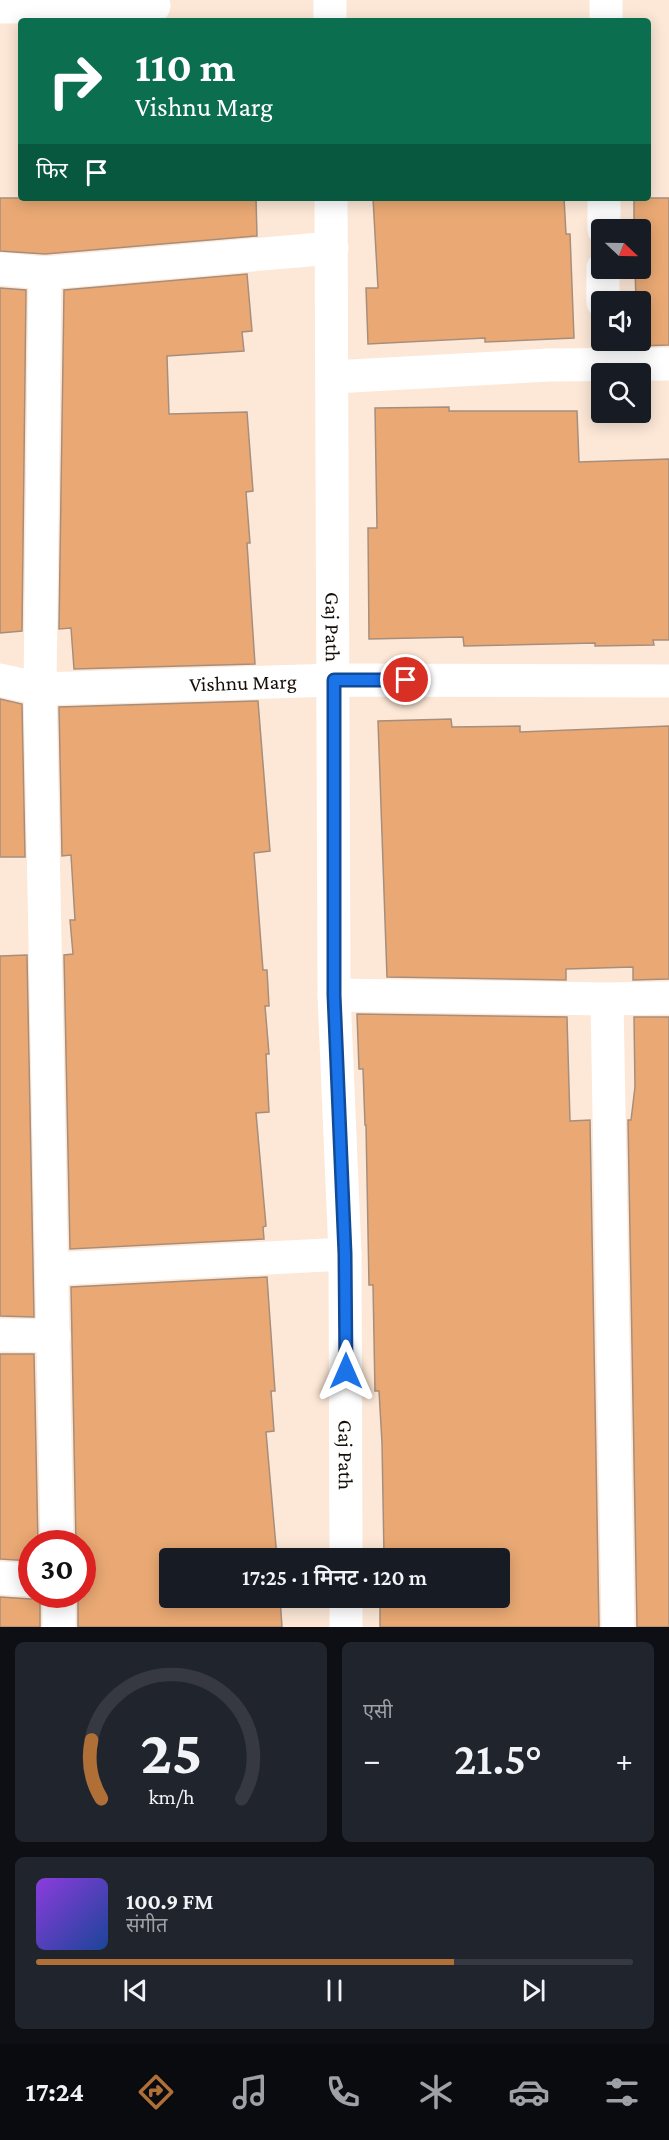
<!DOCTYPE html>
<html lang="hi">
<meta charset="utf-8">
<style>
body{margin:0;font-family:"Crimson Pro","Noto Sans Devanagari",serif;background:#20242c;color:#f1f3f6;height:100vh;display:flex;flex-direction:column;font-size:22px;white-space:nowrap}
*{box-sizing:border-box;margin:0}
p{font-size:20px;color:#9ea1a6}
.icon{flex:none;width:33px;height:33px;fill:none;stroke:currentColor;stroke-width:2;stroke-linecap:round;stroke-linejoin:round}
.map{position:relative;height:1627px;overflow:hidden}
.drawer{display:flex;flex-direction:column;gap:15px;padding:15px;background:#0d0f14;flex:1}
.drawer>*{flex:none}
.guide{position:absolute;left:18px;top:18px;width:633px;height:183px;border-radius:6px;box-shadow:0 3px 15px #0003;background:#0b6e4f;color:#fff;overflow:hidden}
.needle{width:39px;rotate:112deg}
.buttons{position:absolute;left:591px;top:219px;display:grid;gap:12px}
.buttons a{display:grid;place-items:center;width:60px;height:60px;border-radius:6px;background:#171b24;box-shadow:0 3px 15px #0003;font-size:30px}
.speed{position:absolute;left:18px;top:1530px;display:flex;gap:12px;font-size:30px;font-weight:700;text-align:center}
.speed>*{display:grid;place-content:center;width:78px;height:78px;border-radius:50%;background:#171b24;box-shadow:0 3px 15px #0003;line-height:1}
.speed .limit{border:9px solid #d22;background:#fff;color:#111}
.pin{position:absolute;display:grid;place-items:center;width:51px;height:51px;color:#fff;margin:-26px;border:3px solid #fff;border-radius:50%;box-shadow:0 2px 6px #0007}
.me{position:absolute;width:66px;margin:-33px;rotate:0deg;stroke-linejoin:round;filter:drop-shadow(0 0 4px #0008)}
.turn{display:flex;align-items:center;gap:21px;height:126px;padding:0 18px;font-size:27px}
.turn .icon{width:78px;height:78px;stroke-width:2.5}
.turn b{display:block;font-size:42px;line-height:51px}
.then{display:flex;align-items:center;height:57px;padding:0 18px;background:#0003;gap:12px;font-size:22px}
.big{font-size:45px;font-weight:600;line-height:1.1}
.drawer .tile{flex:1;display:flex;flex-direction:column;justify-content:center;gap:9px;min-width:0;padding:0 21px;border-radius:9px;background:#20242c}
.drawer .dial{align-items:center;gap:0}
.dial svg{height:156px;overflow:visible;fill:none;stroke:#363941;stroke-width:7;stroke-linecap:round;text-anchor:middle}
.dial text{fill:#f1f3f6;stroke:none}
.song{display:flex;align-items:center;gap:18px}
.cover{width:72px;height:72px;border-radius:9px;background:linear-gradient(135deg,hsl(270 70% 55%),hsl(220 70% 35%))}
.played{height:6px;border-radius:3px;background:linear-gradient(90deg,#af6f37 70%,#363941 70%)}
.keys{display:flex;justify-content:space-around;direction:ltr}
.heat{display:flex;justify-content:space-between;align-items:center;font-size:33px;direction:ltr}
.drawer .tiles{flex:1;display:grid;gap:15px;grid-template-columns:1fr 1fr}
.tile:last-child{grid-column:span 2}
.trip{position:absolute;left:159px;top:1548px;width:351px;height:60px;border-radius:6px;background:#171b24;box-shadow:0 3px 15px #0003;font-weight:600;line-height:60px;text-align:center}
.tabs{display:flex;height:96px;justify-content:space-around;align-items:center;background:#090b0e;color:#9ea1a6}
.tabs .icon{width:42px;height:42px}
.tabs .on{color:#af6f37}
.tabs b{font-size:27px;color:#f1f3f6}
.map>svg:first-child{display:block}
.building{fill:#eaa974;stroke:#a78e7c;stroke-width:1.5}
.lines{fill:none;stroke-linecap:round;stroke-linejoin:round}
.street{stroke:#fff;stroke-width:33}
.route-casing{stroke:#114b97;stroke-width:15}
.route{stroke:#1a73e8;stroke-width:10}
.labels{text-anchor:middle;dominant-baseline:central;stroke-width:6;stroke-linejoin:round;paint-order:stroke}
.street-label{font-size:21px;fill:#170e08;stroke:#fff}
</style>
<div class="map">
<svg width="669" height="1627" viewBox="0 0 669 1627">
<rect width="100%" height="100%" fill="#fde8d7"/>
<path class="building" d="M0,198H256L257,236L45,254L0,251Z
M373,198H564L566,234H570L574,338L485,342V338L368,344L366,288H378Z
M634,198H669V345L638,346L637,340H640V302H636L635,268H640V230H634Z
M247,274L252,331L242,332L244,351L167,356L169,414L247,412L253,491L246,492L250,543H247L255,664L74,669L71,628L59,629L64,290Z
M0,288L26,290L22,631L0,633Z
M449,407V411H577L579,462L669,459V640H653L654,645L595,646V643L464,646L463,637L369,639L368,528H377L375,408Z
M0,699L22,704L25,857H0Z
M258,701L270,851L254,853L263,970H267L269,1006H265L269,1054H266L269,1112L256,1113L266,1226L263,1227L264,1239L70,1249L64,955L73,954L70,920H75L71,855L62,856L59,707Z
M451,719L452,727L520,726V732L669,726V979L633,980V967L566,969V980L387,977L378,721Z
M27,955L34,1317L0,1316V956Z
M357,1014L567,1017L570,1121L590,1120L599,1627H380V1598H500V1558H379V1556H384L382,1443L379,1391H375L373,1285H369L366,1125H365L363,1069H359Z
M634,1017H669V1627H637L628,1120H631L635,1087Z
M267,1277L275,1391H271L274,1431L266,1432L277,1558H170V1598H280L282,1627H78V1594H82V1544H76L71,1287Z
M0,1354H34L38,1544H32V1561L0,1559Z
M0,1597L31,1599L40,1597V1627H0Z"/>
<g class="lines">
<g class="street">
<path d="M330,0V21"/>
<path d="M0,7L154,6"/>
<path d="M606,21V0"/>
<path id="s1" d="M331,198L334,995L345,1254L346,1558"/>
<path d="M604,230V198"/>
<path d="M0,269L45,273L332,248"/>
<path d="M45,273L40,689L57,1544"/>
<path d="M603,302V268"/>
<path d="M333,377L549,365L669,364"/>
<path id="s2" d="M0,680L40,689L334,680L669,681"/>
<path d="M334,995L607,999L669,998"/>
<path d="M607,999L618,1627"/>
<path d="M53,1269L345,1254"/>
<path d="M0,1335L54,1336"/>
<path d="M0,1578L32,1580"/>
<path d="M59,1594V1627"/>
<path d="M346,1598V1627"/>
</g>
</g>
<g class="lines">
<defs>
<path id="route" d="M346,1371L345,1254L334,995V680H406"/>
</defs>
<use href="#route" class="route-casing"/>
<use href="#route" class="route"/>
</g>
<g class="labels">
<g class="street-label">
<text stroke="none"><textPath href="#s1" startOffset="429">Gaj Path</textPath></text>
<text stroke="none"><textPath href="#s2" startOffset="244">Vishnu Marg</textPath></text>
<text stroke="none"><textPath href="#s1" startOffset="1257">Gaj Path</textPath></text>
</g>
</g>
</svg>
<div class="buttons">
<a><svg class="needle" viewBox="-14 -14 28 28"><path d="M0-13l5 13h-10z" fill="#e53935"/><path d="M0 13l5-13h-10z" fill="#9ea1a6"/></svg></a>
<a><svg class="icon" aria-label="sound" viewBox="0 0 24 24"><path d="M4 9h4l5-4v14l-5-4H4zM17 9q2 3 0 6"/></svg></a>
<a><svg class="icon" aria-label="search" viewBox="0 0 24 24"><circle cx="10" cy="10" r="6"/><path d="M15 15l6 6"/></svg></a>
</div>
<div class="speed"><div class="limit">30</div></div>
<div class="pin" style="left:406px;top:680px;background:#d93025"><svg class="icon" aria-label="arrive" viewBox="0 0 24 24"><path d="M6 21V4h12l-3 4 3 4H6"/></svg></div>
<svg class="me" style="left:346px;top:1371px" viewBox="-20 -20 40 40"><path d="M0-17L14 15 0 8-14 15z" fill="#1a73e8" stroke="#fff" stroke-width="4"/></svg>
<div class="trip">17:25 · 1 मिनट · 120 m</div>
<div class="guide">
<div class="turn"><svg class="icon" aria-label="right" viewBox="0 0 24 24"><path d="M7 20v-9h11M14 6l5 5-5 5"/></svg><div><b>110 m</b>Vishnu Marg</div></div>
<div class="then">फिर<svg class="icon" aria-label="arrive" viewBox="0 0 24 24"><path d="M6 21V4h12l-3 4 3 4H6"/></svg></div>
</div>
</div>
<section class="drawer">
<div class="tiles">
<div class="tile dial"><svg viewBox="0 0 100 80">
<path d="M14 69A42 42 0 1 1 86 69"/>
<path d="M14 69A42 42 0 0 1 9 39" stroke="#af6f37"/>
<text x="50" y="56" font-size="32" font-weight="700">25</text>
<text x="50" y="72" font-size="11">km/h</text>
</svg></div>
<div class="tile"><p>एसी</p>
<div class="heat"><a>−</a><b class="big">21.5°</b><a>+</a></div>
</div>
<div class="tile">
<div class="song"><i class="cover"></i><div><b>100.9 FM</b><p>संगीत</p></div></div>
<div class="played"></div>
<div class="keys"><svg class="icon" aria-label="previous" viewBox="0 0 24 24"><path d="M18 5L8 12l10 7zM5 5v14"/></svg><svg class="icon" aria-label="pause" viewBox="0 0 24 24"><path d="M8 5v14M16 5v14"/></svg><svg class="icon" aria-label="next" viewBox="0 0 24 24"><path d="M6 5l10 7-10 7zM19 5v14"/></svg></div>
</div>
</div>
</section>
<nav class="tabs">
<b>17:24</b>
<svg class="icon on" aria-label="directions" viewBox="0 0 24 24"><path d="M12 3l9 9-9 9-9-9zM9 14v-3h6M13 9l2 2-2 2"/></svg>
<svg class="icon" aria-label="music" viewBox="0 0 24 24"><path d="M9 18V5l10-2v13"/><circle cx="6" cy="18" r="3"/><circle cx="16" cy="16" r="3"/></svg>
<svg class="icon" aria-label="phone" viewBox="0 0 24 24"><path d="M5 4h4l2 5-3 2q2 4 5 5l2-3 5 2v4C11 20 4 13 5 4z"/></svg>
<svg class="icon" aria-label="climate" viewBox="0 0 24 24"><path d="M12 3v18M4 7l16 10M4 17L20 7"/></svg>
<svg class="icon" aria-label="car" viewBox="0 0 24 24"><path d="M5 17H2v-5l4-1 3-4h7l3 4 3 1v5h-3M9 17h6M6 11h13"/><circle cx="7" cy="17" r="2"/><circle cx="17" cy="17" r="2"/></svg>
<svg class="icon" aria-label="filters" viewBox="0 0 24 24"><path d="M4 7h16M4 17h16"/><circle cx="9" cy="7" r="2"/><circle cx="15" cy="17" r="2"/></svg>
</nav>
